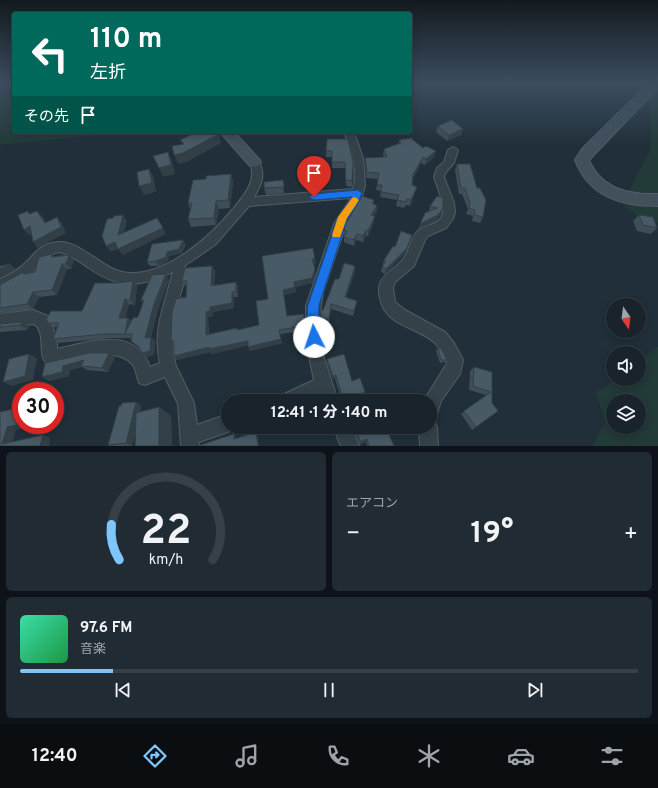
<!DOCTYPE html>
<html lang="ja">
<meta charset="utf-8">
<style>
body{margin:0;font-family:Overpass,"Noto Sans JP",sans-serif;background:#212b33;color:#f1f3f6;height:100vh;display:flex;flex-direction:column;font-size:15px;white-space:nowrap}
*{box-sizing:border-box;margin:0}
p{font-size:13px;color:#9fa4a9}
.icon{flex:none;width:22px;height:22px;fill:none;stroke:currentColor;stroke-width:2;stroke-linecap:round;stroke-linejoin:round}
.map{position:relative;height:446px;overflow:hidden}
.side{display:flex;flex-direction:column;gap:6px;padding:6px;background:#0d1318;flex:1}
.side>*{flex:none}
.hud{position:absolute;left:12px;top:12px;width:400px;height:122px;border-radius:4px;box-shadow:0 2px 10px #0003,0 0 0 1px #364047;background:#00695c;color:#fff;overflow:hidden}
.needle{width:26px;rotate:166deg}
.fabs{position:absolute;left:606px;top:298px;display:grid;gap:8px}
.fabs a{display:grid;place-items:center;width:40px;height:40px;border-radius:50%;background:#18232b;box-shadow:0 2px 10px #0003,0 0 0 1px #364047;font-size:20px}
.speed{position:absolute;left:12px;top:382px;display:flex;gap:8px;font-size:20px;font-weight:700;text-align:center}
.speed>*{display:grid;place-content:center;width:52px;height:52px;border-radius:50%;background:#18232b;box-shadow:0 2px 10px #0003,0 0 0 1px #364047;line-height:1}
.speed .limit{border:6px solid #d22;background:#fff;color:#111}
.pin{position:absolute;display:grid;place-items:center;width:34px;height:34px;color:#fff;margin:-41px -17px;border-radius:50% 50% 50% 0;rotate:-45deg;box-shadow:0 0 4px #0007}
.pin .icon{rotate:45deg}
.me{position:absolute;width:44px;margin:-22px;rotate:356deg;stroke-linejoin:round;filter:drop-shadow(0 0 3px #0008)}
.turn{display:flex;align-items:center;gap:14px;height:84px;padding:0 12px;font-size:18px}
.turn .icon{width:52px;height:52px;stroke-width:2.5}
.turn b{display:block;font-size:28px;line-height:34px}
.then{display:flex;align-items:center;height:38px;padding:0 12px;background:#0003;gap:8px;font-size:15px}
.big{font-size:30px;font-weight:700;line-height:1.1}
.side .widget{flex:1;display:flex;flex-direction:column;justify-content:center;gap:6px;min-width:0;padding:0 14px;border-radius:6px;background:#212b33}
.side .dial{align-items:center;gap:0}
.dial svg{height:104px;overflow:visible;fill:none;stroke:#364047;stroke-width:7;stroke-linecap:round;text-anchor:middle}
.dial text{fill:#f1f3f6;stroke:none}
.song{display:flex;align-items:center;gap:12px}
.cover{width:48px;height:48px;border-radius:6px;background:linear-gradient(135deg,hsl(160 70% 55%),hsl(140 70% 35%))}
.played{height:4px;border-radius:2px;background:linear-gradient(90deg,#7ec5fb 15%,#364047 15%)}
.keys{display:flex;justify-content:space-around;direction:ltr}
.heat{display:flex;justify-content:space-between;align-items:center;font-size:22px;direction:ltr}
.side .tiles{flex:1;display:grid;gap:6px;grid-template-columns:1fr 1fr}
.widget:last-child{grid-column:span 2}
.trip{position:absolute;left:221px;top:394px;width:216px;height:40px;border-radius:20px;background:#18232b;box-shadow:0 2px 10px #0003,0 0 0 1px #364047;font-weight:700;line-height:40px;text-align:center}
.tabs{display:flex;height:64px;justify-content:space-around;align-items:center;background:#0a0e11;color:#9fa4a9}
.tabs .icon{width:28px;height:28px}
.tabs .current{color:#7ec5fb}
.tabs b{font-size:18px;color:#f1f3f6}
.map>svg:first-child{display:block}
.green{fill:#223a38;fill-rule:evenodd}
.lines{fill:none;stroke-linecap:round;stroke-linejoin:round}
.street-casing{stroke:#515e67;stroke-width:2}
.secondary-casing{stroke:#515e67;stroke-width:2}
.street{fill:#344149;fill-rule:evenodd}
.secondary{fill:#42505c;fill-rule:evenodd}
.wall{fill:#3e4d57}
.shaded-wall{fill:#323f47}
.building{fill:#485a65;stroke:#323f47}
.route{fill:#1a73e8;stroke:#114b97}
.slow{fill:#f59e0b}
</style>
<div class="map">
<svg width="658" height="446" viewBox="0 0 658 446">
<rect width="100%" height="100%" fill="#202f39"/>
<path class="green" d="M0,83H14V132H128L0,145Z
M648,83H658V223L643,220L622,204L650,150L651,132Z
M658,347V446H592L605,422L596,393L616,379H639V361ZM613,401H639V427H613Z"/>
<g class="lines">
<defs>
<path id="street" d="M344,132H354L363,158L365,186L360,203L346,224L323,292L319,318L323,355L338,401H322L319,395L306,401H280L282,395L314,380L306,342V306L334,224L351,198L249,206L215,245L184,266L187,271L173,320V353L176,366L194,403L197,425L228,414V427H235L228,432L199,442V446H181L178,404L165,377L145,385L139,383C137,377 136,370 133,365C117,344 73,361 52,366C38,360 43,350 41,338C41,334 39,330 37,326L33,324L0,328V314L33,310L48,316L57,338V349C90,342 134,325 150,367L160,363C152,332 165,302 173,272C139,287 121,290 89,268C80,262 71,255 60,252C44,254 40,268 28,276C20,283 10,287 0,291V279C8,275 17,271 23,265C36,254 38,244 58,242C82,240 103,272 129,273C167,275 210,237 232,210C243,197 259,179 249,162L254,159L258,160C266,173 262,184 254,197L353,189C358,170 352,150 344,132Z
M453,147L458,150L454,163L446,172L444,177L454,203L455,212L453,219L446,228L428,236L425,240L414,266L395,282L393,288L395,302L405,310L445,332L454,343L463,360L460,374L441,401L436,417L431,419L434,421L437,427L438,446H420L419,427H430V401H424L426,397L446,365L447,361C444,354 440,348 435,343C421,329 389,326 382,305C371,276 391,275 404,258C410,250 410,238 418,231C426,224 442,225 443,212C444,201 437,187 434,177L437,168L444,162L448,150Z
M333,427H351L359,446H341Z"/>
<path id="secondary" d="M649,83H658V88L589,160C601,189 629,195 658,194V206C621,206 589,197 575,160L582,149Z
M220,132H234L259,159L261,162L259,165L254,167L249,165Z"/>
</defs>
<use href="#street" class="street-casing"/>
<use href="#secondary" class="secondary-casing"/>
<use href="#street" class="street"/>
<use href="#secondary" class="secondary"/>
</g>
<path class="wall" d="M438,126L463,129L461,135L447,141L436,132Z
M327,139L353,162L352,187L346,186L345,168H332V157H326Z
M399,140L423,148L434,157L425,165L421,163L413,179L412,185L417,187L415,192L410,206L406,205L404,208L396,206L397,200L380,197L381,191L376,190L378,179L366,178L365,163V158L384,157L383,155L384,149L399,143Z
M457,164L483,217L480,223L472,221L473,216L466,214L468,209L462,194H459L455,170Z
M231,174L233,182L230,208L219,209L216,225L191,227L188,219L190,209L188,203L206,179Z
M283,180L284,193L266,195L264,188Z
M374,200V204L377,206V211L374,216V222L368,236H366L363,242L356,240L354,246L344,242V230Z
M430,206L443,208L441,214L436,221L418,229L429,211Z
M639,215L657,228L651,234L637,231L633,221Z
M412,235L405,253L385,274L381,272L384,260L395,247Z
M186,244L182,253L169,256L168,261L159,266H150L147,262Z
M69,255L74,260L71,269H67L57,295L39,297L33,309L0,314V285L25,274L35,272L55,256Z
M262,256L316,264H314L315,269V275L312,283L295,287L296,292L284,295L287,316L304,314V337L298,338L297,332L280,334L282,343L250,351L248,345L212,354L210,352L177,360L174,356L186,297V286H185L182,281L212,266L215,271L214,285L236,282L238,287V297H234V308L213,312V316L208,317L209,334L237,328L238,330L259,325L268,299Z
M355,266V271L346,298L356,305L353,316L331,309L329,324L321,322V309L323,310L339,279Z
M169,280L158,309L151,337L155,341L154,355L146,357L142,353L140,348L131,341V338H110L59,343L53,339L57,327H54L48,323L82,311L133,281L137,286L135,305L129,304L125,318H128L131,321L138,317L143,303L141,300Z
M0,324L29,326L27,330L0,332Z
M438,348L447,360L445,362L440,363L436,351Z
M115,357L108,372L87,370L82,367L70,370L69,376L49,381L42,377Z
M327,359L365,392L364,396L347,401H342L335,379H333L327,363Z
M474,367L492,372V403L498,411L472,430L461,414L486,395L469,390L470,371Z
M136,402L141,405L140,412L159,407L171,416L172,446H135L136,430L132,446H110L108,445L121,406Z
M353,427H390L387,430L394,446H367L366,442L360,445Z"/>
<path class="shaded-wall" d="M463,129L461,135L447,141L449,135Z
M219,134L221,143L187,162L178,164L174,155Z
M436,151L434,157L425,165L426,159Z
M168,152L172,161L175,174L163,177L159,168Z
M423,157L421,163L412,181L413,175Z
M149,169L154,178L156,192L144,195L139,186Z
M231,174L233,182L230,208L228,200Z
M417,187L415,192L410,206L411,200Z
M216,201L219,209L216,225L214,218Z
M377,206V211L371,221V215Z
M443,208L441,214L436,221L418,229L420,224Z
M37,211L42,216L50,228L45,223Z
M123,215L127,221L122,241L118,235Z
M375,216L374,222L368,236V231Z
M57,217L62,223L66,233L38,248L33,242Z
M30,226L36,232L29,235L24,230Z
M163,228L166,234L123,255L118,249Z
M366,230V236L363,242V236Z
M357,234L356,240L354,246V240Z
M412,235L405,253L385,274L386,269Z
M183,240L186,244L182,253L169,256L168,261L159,266L156,261L167,252Z
M115,242L120,248L111,252L106,246Z
M69,255L74,260L71,269L66,264Z
M312,259H315L316,264L312,265Z
M10,264L16,269L0,277V269Z
M62,264L67,269L57,295L52,290Z
M212,266L215,271L213,291L211,286Z
M355,266V271L345,302V297Z
M315,269V275L312,283L294,287V282Z
M166,274L169,280L158,309L151,337L155,341L154,355L146,357L142,353L145,338L154,304Z
M133,281L137,286L135,305L130,300Z
M236,282L238,287V297L236,292Z
M295,287L296,292L284,295L283,290Z
M33,292L39,297L33,309L27,304Z
M232,292L234,297V308L213,312V316L208,317L209,339L206,335V312L210,307Z
M125,299L129,304L124,323L119,318Z
M331,304V309L329,324V319Z
M128,318L132,323L125,333Z
M22,322L29,326L27,330L20,325Z
M279,330L282,343L250,351L248,347Z
M248,341L250,345L212,354L210,352L177,360L174,356L209,347Z
M109,353L115,357L108,372L102,368Z
M29,354L37,358L33,380L12,386L3,382Z
M84,360L81,366L82,367L70,370L69,376L49,381L42,377L63,366Z
M336,375L335,379H333V376Z
M365,392L364,396L347,401H342L343,399Z
M136,402L141,405L132,446L126,443Z
M159,407L171,416L172,446H159Z
M21,424V425H38L16,430L11,446L2,444L7,427Z
M256,432L258,434L259,446H258Z
M234,434L236,436L237,441L234,439Z
M43,435L50,437L49,446H40Z
M367,439L366,442L360,445L361,442Z"/>
<path class="building" d="M452,120L463,129L449,135L438,126Z
M197,132H216L219,134L183,153L174,155L172,146L184,144L180,140Z
M411,138L423,148L426,146L436,151L426,159L423,157L413,175L412,185L417,187L411,200L407,199L406,202L397,200L399,195L381,192L382,185H377L379,173L367,172L365,158L387,157L384,149L401,143L399,140Z
M327,139H348L353,162L352,181L346,180L345,162H332V151H326Z
M168,152L171,165L159,168L153,156Z
M457,164H470L477,188H480L486,200L483,217L474,215L475,210L469,208L470,203L465,188H461Z
M149,169L152,183L139,186L137,172Z
M231,174L228,200L216,201L214,218L188,219L192,203H188L193,180L206,179V176Z
M283,180L284,187L264,188V182Z
M362,196L374,200L372,203L377,206L371,215L375,216L368,231L366,230L363,236L357,234L354,240L344,237L347,231L344,230L346,223Z
M437,196L443,198V208L438,215L420,224L425,213L438,208L430,206Z
M28,211L29,214L37,211L45,223L57,217L61,227L33,242L30,226L24,230L18,215Z
M123,215L118,235L157,218L163,228L118,249L115,242L106,246L102,236L107,219L113,218L114,216Z
M639,215L653,217L657,228L643,225Z
M401,231L412,235L407,248L386,269L382,267L386,261L384,260L393,246L395,247Z
M183,240L179,249L167,252L166,257L156,261L147,262L152,244Z
M313,248L315,259H312L315,269L312,278L294,282L295,287L283,290L287,316L304,314V332L298,333L297,327L279,330L281,339L248,347V341L209,349V347L174,356V341H171L172,312L176,299L186,297L187,281H182L185,268L212,266L211,286L236,282V292H232V303L210,307V311L206,312V335L237,328V330L259,325L256,301L268,299L262,256Z
M52,254V257L69,255L66,264H62L52,290L33,292L27,304L0,308V285L23,272L24,274L35,272L39,257Z
M344,263L355,266L345,297L357,301L354,311L331,304L329,319L321,318V309L323,310L335,279H339Z
M10,264L0,269V266Z
M166,274L154,304L145,338L151,337L150,351L142,353L139,347L131,341L132,334H104L53,339L59,323H48L46,319L51,311H82L95,283H117L133,281L130,300L125,299L119,318H128L125,333L133,318L138,317L144,300H141L152,275Z
M22,322L20,325L0,327V324Z
M438,348H441L447,360H441Z
M89,353H109L102,368L81,366L84,360L63,366L62,372L42,377L45,363Z
M29,354L25,376L3,382L9,359Z
M344,354L352,381L360,378L365,392L343,399L336,375L333,376L327,359Z
M474,367L492,372V403L498,411L476,427L464,411L491,392L473,386Z
M318,393L320,398L328,399L329,401H313L312,396Z
M136,402L126,443L108,445L119,406H121L122,403Z
M21,404V424L7,427L2,444L43,435L40,446H0V412L13,409L14,406Z
M159,407V446H135L136,413Z
M354,427H388L386,428L394,446H369L367,439L361,442Z
M256,432L258,446H197L234,434V439Z"/>
<linearGradient id="sky" x2="0" y2="1"><stop stop-color="#121a1f"/><stop offset="0.57" stop-color="#3c4d5f"/><stop offset="1" stop-color="#3c4d5f" stop-opacity="0"/></linearGradient>
<rect width="658" height="146" fill="url(#sky)"/>
<path class="route" d="M358,190L362,193L357,205L347,219L319,305L318,324L320,337L318,341L314,343L310,341L306,324L308,305L338,217L352,197L314,200L309,197L314,194Z"/>
<path class="slow" d="M355,197L359,200L347,218L340,237H333L332,235L338,217L352,198Z"/>
</svg>
<div class="fabs">
<a><svg class="needle" viewBox="-14 -14 28 28"><path d="M0-13l5 13h-10z" fill="#e53935"/><path d="M0 13l5-13h-10z" fill="#9fa4a9"/></svg></a>
<a><svg class="icon" aria-label="sound" viewBox="0 0 24 24"><path d="M4 9h4l5-4v14l-5-4H4zM17 9q2 3 0 6"/></svg></a>
<a><svg class="icon" aria-label="layers" viewBox="0 0 24 24"><path d="M12 4l9 5-9 5-9-5zM3 14l9 5 9-5"/></svg></a>
</div>
<div class="speed"><div class="limit">30</div></div>
<div class="pin" style="left:314px;top:197px;background:#d93025"><svg class="icon" aria-label="arrive" viewBox="0 0 24 24"><path d="M6 21V4h12l-3 4 3 4H6"/></svg></div>
<svg class="me" style="left:314px;top:337px" viewBox="-20 -20 40 40"><circle r="19" fill="#fff"/><path d="M0-13L10 11 0 6-10 11z" fill="#1a73e8"/></svg>
<div class="trip">12:41 · 1 分 · 140 m</div>
<div class="hud">
<div class="turn"><svg class="icon" aria-label="left" viewBox="0 0 24 24"><path d="M17 20v-9H6M10 6l-5 5 5 5"/></svg><div><b>110 m</b>左折</div></div>
<div class="then">その先<svg class="icon" aria-label="arrive" viewBox="0 0 24 24"><path d="M6 21V4h12l-3 4 3 4H6"/></svg></div>
</div>
</div>
<section class="side">
<div class="tiles">
<div class="widget dial"><svg viewBox="0 0 100 80">
<path d="M14 69A42 42 0 1 1 86 69"/>
<path d="M14 69A42 42 0 0 1 8 42" stroke="#7ec5fb"/>
<text x="50" y="56" font-size="32" font-weight="700">22</text>
<text x="50" y="72" font-size="11">km/h</text>
</svg></div>
<div class="widget"><p>エアコン</p>
<div class="heat"><a>−</a><b class="big">19°</b><a>+</a></div>
</div>
<div class="widget">
<div class="song"><i class="cover"></i><div><b>97.6 FM</b><p>音楽</p></div></div>
<div class="played"></div>
<div class="keys"><svg class="icon" aria-label="previous" viewBox="0 0 24 24"><path d="M18 5L8 12l10 7zM5 5v14"/></svg><svg class="icon" aria-label="pause" viewBox="0 0 24 24"><path d="M8 5v14M16 5v14"/></svg><svg class="icon" aria-label="next" viewBox="0 0 24 24"><path d="M6 5l10 7-10 7zM19 5v14"/></svg></div>
</div>
</div>
</section>
<nav class="tabs">
<b>12:40</b>
<svg class="icon current" aria-label="directions" viewBox="0 0 24 24"><path d="M12 3l9 9-9 9-9-9zM9 14v-3h6M13 9l2 2-2 2"/></svg>
<svg class="icon" aria-label="music" viewBox="0 0 24 24"><path d="M9 18V5l10-2v13"/><circle cx="6" cy="18" r="3"/><circle cx="16" cy="16" r="3"/></svg>
<svg class="icon" aria-label="phone" viewBox="0 0 24 24"><path d="M5 4h4l2 5-3 2q2 4 5 5l2-3 5 2v4C11 20 4 13 5 4z"/></svg>
<svg class="icon" aria-label="climate" viewBox="0 0 24 24"><path d="M12 3v18M4 7l16 10M4 17L20 7"/></svg>
<svg class="icon" aria-label="car" viewBox="0 0 24 24"><path d="M5 17H2v-5l4-1 3-4h7l3 4 3 1v5h-3M9 17h6M6 11h13"/><circle cx="7" cy="17" r="2"/><circle cx="17" cy="17" r="2"/></svg>
<svg class="icon" aria-label="filters" viewBox="0 0 24 24"><path d="M4 7h16M4 17h16"/><circle cx="9" cy="7" r="2"/><circle cx="15" cy="17" r="2"/></svg>
</nav>
